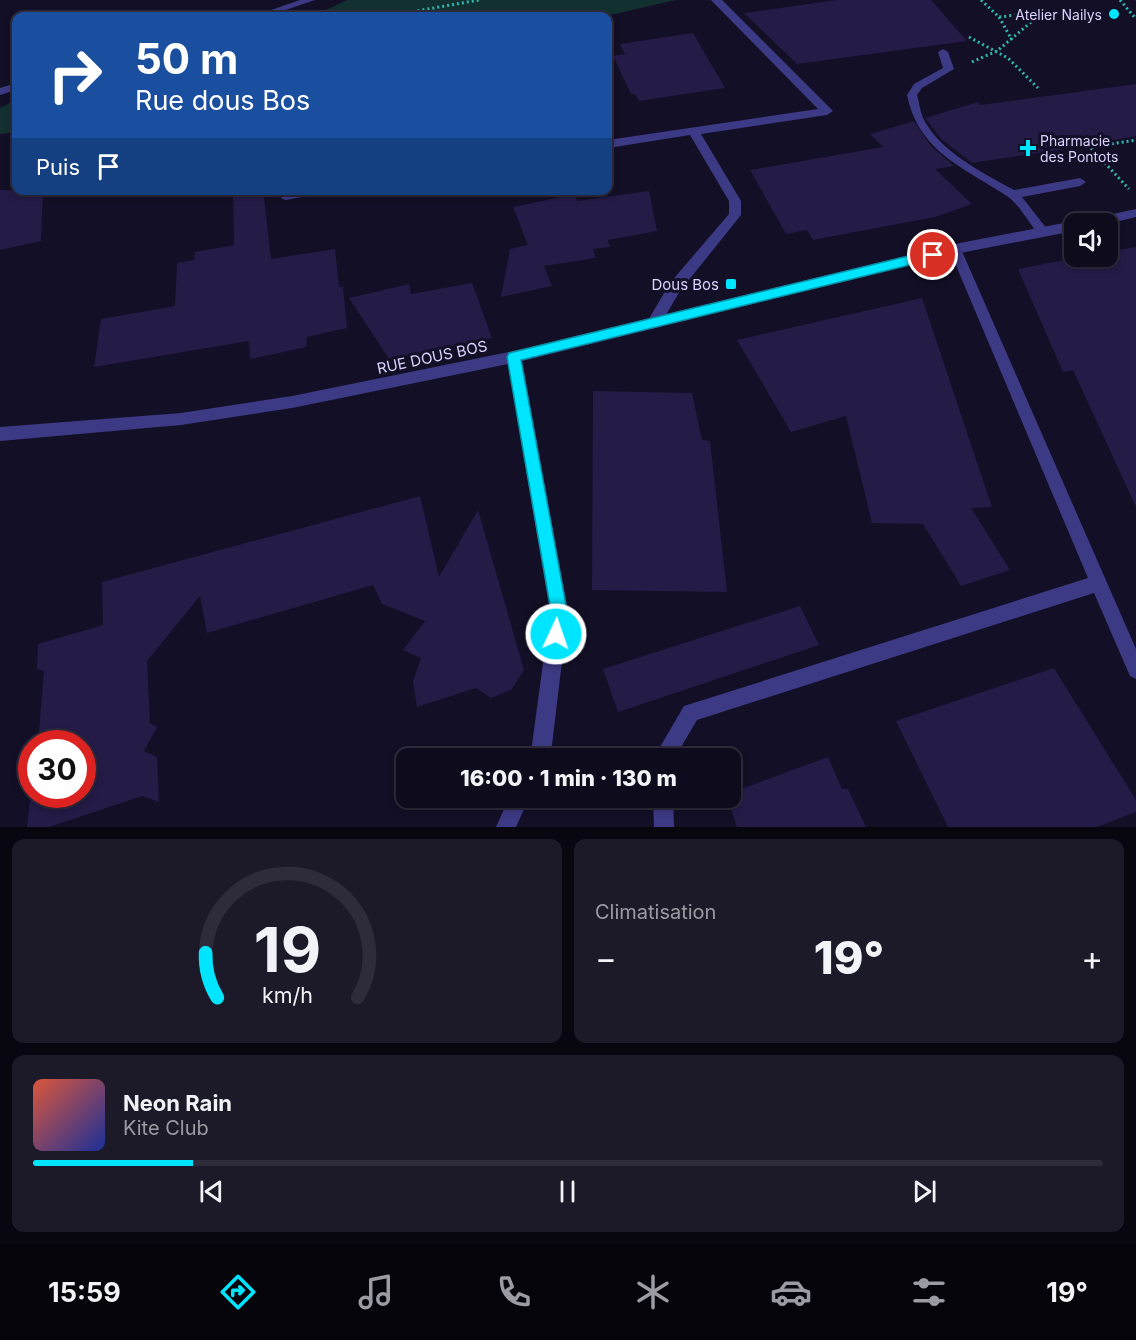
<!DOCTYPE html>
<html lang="fr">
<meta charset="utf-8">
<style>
body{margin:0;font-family:Inter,sans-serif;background:#1c1929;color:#f1f3f6;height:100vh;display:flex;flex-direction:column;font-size:22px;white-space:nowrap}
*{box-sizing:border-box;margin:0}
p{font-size:20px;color:#9b9ba3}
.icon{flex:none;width:33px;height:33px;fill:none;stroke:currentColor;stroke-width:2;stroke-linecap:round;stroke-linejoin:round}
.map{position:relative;height:827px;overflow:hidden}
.details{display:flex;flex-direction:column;gap:12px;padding:12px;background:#08060f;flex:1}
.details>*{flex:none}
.guide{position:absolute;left:12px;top:12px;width:600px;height:183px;border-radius:12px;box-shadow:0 3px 9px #0003,0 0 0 2px #2e2b3b;background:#1a4fa0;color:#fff;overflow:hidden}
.buttons{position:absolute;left:1064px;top:213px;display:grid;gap:12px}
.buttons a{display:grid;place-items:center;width:54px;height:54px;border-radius:12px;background:#0e0b1c;box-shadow:0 3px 9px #0003,0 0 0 2px #2e2b3b;font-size:30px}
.speed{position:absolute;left:18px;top:730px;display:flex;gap:12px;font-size:30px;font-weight:700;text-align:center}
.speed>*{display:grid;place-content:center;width:78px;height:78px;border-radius:50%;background:#0e0b1c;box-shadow:0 3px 9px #0003,0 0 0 2px #2e2b3b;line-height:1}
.speed .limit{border:9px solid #d22;background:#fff;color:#111}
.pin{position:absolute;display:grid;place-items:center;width:51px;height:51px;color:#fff;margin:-26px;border:3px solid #fff;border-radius:50%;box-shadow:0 2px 6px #0007}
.me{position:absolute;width:66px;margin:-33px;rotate:3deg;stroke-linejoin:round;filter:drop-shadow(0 0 4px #0008)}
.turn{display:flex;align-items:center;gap:21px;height:126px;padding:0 24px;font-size:27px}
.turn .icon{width:78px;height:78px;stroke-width:2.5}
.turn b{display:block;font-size:42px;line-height:51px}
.then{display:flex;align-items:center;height:57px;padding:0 24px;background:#0003;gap:12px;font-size:22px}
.big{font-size:45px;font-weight:800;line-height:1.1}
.details .card{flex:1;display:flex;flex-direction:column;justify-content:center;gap:9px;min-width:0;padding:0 21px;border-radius:12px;background:#1c1929}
.details .dial{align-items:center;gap:0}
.dial svg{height:156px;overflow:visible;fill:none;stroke:#2e2b3b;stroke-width:7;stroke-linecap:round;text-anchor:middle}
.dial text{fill:#f1f3f6;stroke:none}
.song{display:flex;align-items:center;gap:18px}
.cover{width:72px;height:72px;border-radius:9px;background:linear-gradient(135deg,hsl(10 70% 55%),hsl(230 70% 35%))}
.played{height:6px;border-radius:3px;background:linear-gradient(90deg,#00e5ff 15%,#2e2b3b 15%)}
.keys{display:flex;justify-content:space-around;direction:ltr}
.heat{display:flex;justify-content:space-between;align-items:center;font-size:33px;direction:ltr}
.details .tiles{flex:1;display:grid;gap:12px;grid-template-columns:1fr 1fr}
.card:last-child{grid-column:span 2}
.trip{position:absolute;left:396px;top:748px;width:345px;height:60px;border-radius:12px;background:#0e0b1c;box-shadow:0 3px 9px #0003,0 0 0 2px #2e2b3b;font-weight:800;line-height:60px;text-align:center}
.dock{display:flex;height:96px;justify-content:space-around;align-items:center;background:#06040b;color:#9b9ba3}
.dock .icon{width:42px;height:42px}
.dock .active{color:#00e5ff}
.dock b{font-size:27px;color:#f1f3f6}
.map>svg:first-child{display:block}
.green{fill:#12302f}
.building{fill:#241b47}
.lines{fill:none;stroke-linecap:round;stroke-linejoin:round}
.path{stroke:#2fb8b0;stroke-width:3;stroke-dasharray:2 3;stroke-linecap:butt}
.service{fill:#3d3a85;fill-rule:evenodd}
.minor{fill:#3d3a85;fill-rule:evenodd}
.route{fill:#00e5ff;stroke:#0095a6;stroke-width:1.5}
.poi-dot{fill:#00e5ff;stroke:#130f26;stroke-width:2}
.labels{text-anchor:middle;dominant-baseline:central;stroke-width:6;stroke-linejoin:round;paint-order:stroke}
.far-poi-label{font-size:14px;fill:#d9d4ff;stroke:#130f26;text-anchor:end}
.poi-label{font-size:15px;fill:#d9d4ff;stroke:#130f26;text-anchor:end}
.street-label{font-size:15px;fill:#d9d4ff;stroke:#130f26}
</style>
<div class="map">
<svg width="1136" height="827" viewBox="0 0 1136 827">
<rect width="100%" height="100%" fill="#130f26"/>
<path class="green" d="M347,0H676L606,16H302L328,9Z
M16,100V132L0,134V108Z"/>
<path class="building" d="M836,0H931L967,41L797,64L744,13Z
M693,33L725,88L639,101L635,94H631L613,56L625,54L620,44Z
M1136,84V136L1058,150L972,163L941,139L925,118L978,102L980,105Z
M914,121L931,146L954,166L935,169L972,204L935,217L813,240L807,230L786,234L750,170L883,147L870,134Z
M0,190H43L41,241L0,250Z
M233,190H263L271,259L335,249L339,287H343L347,328L307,337L306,347L250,359L249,341L94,367L101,319L175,306L177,263L194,260L195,252L234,245Z
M649,191L657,231L608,240L610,247L593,249L596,258L544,266L552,286L501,297L510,249L528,245L513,207L575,194L577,201Z
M1136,247V507L1073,370L1063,372L1018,269L1084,256H1107V252Z
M472,283L492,338L389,359L349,298L409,284L411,294Z
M922,298L992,507L971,508L1010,570L961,586L923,524L872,523L846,416L791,432L737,340Z
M593,391L692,393L702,440L710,441L727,592L592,590Z
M420,496L439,577L478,510L524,670L512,689L491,698L476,688L417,707L413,681L421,658L403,650L425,621L382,604L373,585L207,633L200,596L147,661L150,723L157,727L144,751L157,757L159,802L142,796L49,827H27L32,782V795H82V744H38L44,671L37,669L38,644L103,625L102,582Z
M800,606L819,645L618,712L603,669Z
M1054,668L1136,800V812L1097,827H948L896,721Z
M828,757L842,789H848L866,827H737L727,798H730V793Z"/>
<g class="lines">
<path class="path" d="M981,0L999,17L1042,12
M1120,0L1136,19
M388,16L479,0
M999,17L1012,40
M969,37L1008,58L1038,88
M972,62L997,51L1043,12
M1092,147L1136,140
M1091,148L1129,189"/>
<path class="service" d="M711,0H722L833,111L827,115L701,134L741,201V215L680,291L660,325L655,326L648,321L650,317L670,283L729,214V201L690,135L608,148V140L818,109Z
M943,49L948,52L954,69L922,88L917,95C919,102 920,111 923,118C939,151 983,173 1014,190L1080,178L1086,182L1080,186L1022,197L1047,229L1049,232L1047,235H1039C1029,223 1019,204 1007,196C963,167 919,152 907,95L914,84L943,68L938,52Z
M279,190H323L317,194L286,200L282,199Z
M955,244L961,249L1136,649V679L1130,676L1094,593L697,720L674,759H653L684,706L1088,578L949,249Z
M653,798H673L674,827H654Z"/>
<path class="minor" d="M300,0H315L268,16H254Z
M16,83V90L0,95V88Z
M1136,209V217L1107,224H1080L1086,220Z
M1074,221L1079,224H1074V231L955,254L522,361L568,611L552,745L546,759H526L532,745L550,611L508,364L292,408L181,425L0,441V427L181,413L292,396L514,351L955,244Z
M509,798H529L516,827H496Z"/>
</g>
<path class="route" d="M933,250L939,255L938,258L521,360L567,611L562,639L556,642L550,639L548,634L551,611L507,357L509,353Z"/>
<g class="poi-dot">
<circle cx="1114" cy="14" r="6"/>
<path d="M1025 139h6v6h6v6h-6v6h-6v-6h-6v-6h6z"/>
<rect x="725" y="278" width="12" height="12" rx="3"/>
</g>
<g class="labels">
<g class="far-poi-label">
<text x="1102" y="14">Atelier Nailys</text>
<text x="1040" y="140" text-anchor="start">Pharmacie<tspan x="1040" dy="16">des Pontots</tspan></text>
</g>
<g class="poi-label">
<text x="719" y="284">Dous Bos</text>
</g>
<g class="street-label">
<text transform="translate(432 357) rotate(-12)">RUE DOUS BOS</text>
</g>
</g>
</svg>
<div class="buttons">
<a><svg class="icon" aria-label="sound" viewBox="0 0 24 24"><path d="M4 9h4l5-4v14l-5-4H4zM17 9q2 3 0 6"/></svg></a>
</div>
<div class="speed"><div class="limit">30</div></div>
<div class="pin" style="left:933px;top:255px;background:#d93025"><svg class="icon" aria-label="arrive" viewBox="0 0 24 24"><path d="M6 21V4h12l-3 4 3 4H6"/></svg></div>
<svg class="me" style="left:556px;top:634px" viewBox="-20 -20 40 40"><circle r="17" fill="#00e5ff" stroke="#fff" stroke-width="3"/><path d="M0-11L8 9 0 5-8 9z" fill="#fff"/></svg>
<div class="trip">16:00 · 1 min · 130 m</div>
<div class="guide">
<div class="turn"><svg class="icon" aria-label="right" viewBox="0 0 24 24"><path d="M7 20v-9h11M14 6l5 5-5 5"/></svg><div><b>50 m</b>Rue dous Bos</div></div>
<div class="then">Puis<svg class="icon" aria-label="arrive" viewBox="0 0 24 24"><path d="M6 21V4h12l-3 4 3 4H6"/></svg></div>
</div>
</div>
<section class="details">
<div class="tiles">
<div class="card dial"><svg viewBox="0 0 100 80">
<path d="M14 69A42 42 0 1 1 86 69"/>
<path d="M14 69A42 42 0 0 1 8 46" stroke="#00e5ff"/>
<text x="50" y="56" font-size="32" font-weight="700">19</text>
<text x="50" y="72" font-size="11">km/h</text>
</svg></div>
<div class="card"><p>Climatisation</p>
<div class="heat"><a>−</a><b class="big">19°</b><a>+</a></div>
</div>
<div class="card">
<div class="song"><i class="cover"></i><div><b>Neon Rain</b><p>Kite Club</p></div></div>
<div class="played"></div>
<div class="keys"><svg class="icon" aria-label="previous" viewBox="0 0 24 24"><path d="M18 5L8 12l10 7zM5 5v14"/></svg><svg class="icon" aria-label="pause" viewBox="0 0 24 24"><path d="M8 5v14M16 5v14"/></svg><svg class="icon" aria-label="next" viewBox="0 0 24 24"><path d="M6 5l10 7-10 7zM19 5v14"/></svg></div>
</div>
</div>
</section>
<nav class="dock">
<b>15:59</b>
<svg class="icon active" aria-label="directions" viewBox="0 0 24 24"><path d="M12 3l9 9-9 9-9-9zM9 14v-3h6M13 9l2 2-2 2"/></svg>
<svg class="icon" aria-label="music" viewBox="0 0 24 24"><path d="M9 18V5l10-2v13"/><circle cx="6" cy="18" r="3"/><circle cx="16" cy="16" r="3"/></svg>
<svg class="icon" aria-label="phone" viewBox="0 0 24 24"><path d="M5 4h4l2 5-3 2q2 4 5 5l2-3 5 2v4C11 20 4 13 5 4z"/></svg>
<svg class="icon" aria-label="climate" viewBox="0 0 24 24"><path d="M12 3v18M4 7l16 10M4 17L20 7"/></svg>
<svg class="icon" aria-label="car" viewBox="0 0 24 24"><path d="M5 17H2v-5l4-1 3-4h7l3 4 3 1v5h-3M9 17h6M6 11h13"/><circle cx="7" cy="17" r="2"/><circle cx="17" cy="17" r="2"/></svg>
<svg class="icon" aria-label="filters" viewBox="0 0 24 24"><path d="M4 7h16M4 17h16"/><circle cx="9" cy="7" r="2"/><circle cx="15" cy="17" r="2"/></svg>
<b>19°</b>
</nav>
